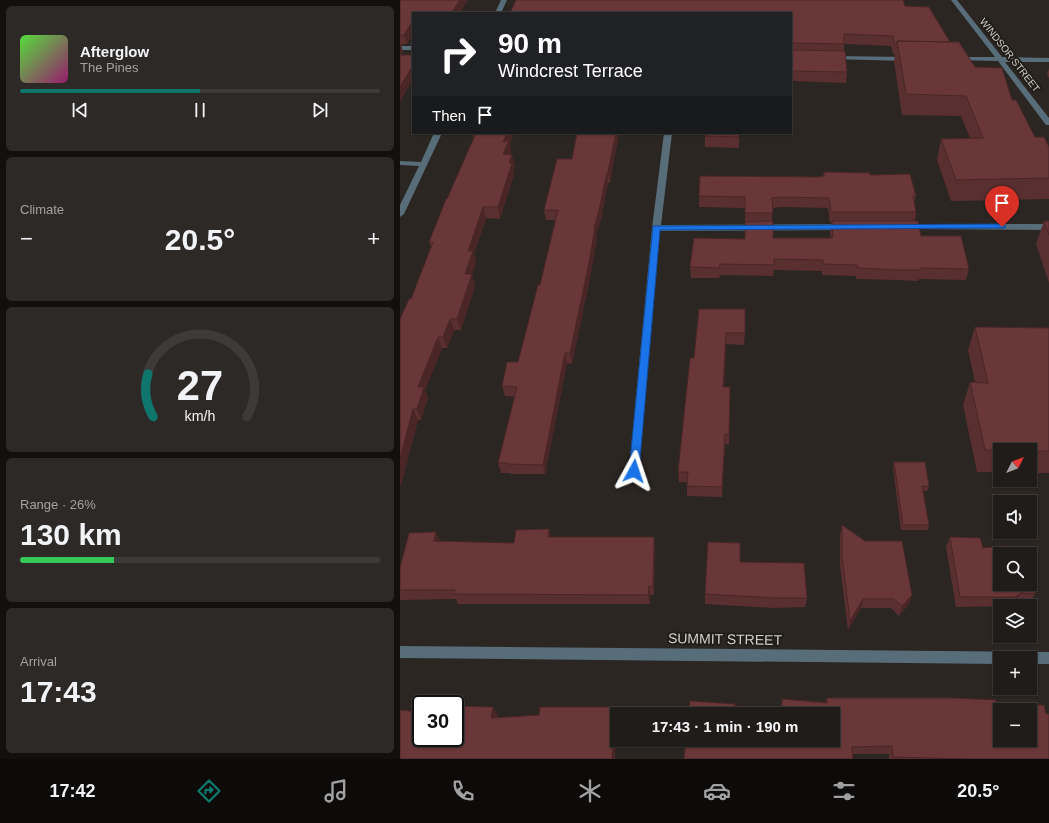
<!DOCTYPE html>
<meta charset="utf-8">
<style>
body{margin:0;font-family:Arial,sans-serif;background:#2d2927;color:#f1f3f6;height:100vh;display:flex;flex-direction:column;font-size:15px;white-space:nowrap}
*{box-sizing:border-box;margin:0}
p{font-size:13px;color:#a2a1a2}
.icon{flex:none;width:22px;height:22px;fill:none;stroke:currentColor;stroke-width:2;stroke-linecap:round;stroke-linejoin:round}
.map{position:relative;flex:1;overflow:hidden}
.details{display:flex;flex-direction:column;gap:6px;padding:6px;background:#120f0e;width:400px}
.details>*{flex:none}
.hud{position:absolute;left:12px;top:12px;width:380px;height:122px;border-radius:0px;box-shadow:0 1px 3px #0004,0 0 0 1px #3d3a39;background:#202124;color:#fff;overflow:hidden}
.needle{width:26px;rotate:48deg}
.fabs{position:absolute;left:593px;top:443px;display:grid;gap:8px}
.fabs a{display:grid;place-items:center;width:44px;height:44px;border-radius:0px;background:#201c1a;box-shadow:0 1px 3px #0004,0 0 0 1px #3d3a39;font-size:20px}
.speed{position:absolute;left:12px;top:695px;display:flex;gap:8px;font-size:20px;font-weight:700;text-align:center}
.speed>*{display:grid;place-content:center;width:52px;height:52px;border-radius:50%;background:#201c1a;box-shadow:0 1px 3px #0004,0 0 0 1px #3d3a39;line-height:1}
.speed .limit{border:2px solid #111;border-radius:6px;background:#fff;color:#111}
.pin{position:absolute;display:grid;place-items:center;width:34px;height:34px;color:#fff;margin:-41px -17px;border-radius:50% 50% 50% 0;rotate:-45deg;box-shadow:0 0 4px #0007}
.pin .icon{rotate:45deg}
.me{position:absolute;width:44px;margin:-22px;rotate:5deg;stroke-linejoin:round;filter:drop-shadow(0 0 3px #0008)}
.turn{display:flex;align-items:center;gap:14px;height:84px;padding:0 20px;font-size:18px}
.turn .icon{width:52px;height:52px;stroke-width:2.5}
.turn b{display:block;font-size:28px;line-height:34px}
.then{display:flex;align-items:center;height:38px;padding:0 20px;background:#0003;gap:8px;font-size:15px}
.big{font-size:30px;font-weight:600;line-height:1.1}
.details .tile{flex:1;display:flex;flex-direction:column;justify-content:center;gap:6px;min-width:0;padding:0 14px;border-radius:6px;background:#2d2927}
.details .dial{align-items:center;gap:0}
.dial svg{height:104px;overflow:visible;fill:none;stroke:#3d3a39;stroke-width:7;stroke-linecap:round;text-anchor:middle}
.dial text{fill:#f1f3f6;stroke:none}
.song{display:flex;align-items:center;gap:12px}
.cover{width:48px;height:48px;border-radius:6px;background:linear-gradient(135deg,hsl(110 70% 55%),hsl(320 70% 35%))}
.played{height:4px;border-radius:2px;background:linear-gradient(90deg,#0f766e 50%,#3d3a39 50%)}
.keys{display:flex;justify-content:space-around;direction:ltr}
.heat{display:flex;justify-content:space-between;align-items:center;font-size:22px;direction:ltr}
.charge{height:6px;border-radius:3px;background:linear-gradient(90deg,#34c759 26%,#3d3a39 0)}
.trip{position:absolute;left:210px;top:707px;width:230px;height:40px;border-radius:0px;background:#201c1a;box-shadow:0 1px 3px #0004,0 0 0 1px #3d3a39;font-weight:600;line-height:40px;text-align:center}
.tabs{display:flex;height:64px;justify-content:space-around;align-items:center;background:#0d0b0a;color:#a2a1a2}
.tabs .icon{width:28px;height:28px}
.tabs .active{color:#0f766e}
.tabs b{font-size:18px;color:#f1f3f6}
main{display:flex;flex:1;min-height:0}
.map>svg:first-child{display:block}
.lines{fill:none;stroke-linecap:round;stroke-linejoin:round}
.minor{fill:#576d79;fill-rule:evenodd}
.wall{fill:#5a2f2f;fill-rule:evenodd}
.shaded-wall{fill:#4a2626}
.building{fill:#693737;stroke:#4a2626;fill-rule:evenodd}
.route{fill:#1a73e8;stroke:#114b97}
.labels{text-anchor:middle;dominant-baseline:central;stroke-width:4;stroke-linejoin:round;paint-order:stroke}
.far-street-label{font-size:10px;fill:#d4d1ce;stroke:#211d19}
.near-street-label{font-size:14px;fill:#d4d1ce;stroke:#211d19}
</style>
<main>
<section class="details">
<div class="tile">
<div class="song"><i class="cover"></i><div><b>Afterglow</b><p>The Pines</p></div></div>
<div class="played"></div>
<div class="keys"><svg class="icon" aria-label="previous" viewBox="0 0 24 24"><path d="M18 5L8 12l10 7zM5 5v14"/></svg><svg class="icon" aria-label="pause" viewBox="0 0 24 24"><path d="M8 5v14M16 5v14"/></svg><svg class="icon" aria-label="next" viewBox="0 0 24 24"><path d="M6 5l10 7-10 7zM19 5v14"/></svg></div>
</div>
<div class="tile"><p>Climate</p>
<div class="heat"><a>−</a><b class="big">20.5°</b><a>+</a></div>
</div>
<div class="tile dial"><svg viewBox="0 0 100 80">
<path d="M14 69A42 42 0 1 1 86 69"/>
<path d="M14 69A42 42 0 0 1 10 36" stroke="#0f766e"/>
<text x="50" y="56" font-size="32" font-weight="700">27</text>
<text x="50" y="72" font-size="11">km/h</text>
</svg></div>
<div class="tile"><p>Range · 26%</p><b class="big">130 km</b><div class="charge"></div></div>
<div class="tile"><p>Arrival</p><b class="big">17:43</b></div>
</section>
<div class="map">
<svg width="649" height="759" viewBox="0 0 649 759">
<rect width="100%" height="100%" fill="#2b2622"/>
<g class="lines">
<path class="minor" d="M101,0H107L101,13H95Z
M551,0H557L602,57L649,58V62H605L649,118V125H646L598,61L555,60L554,59L557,57H595Z
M0,46H13V50H0Z
M433,56L507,57L510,59L507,61L431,59V57Z
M34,133H42L4,214L0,217V205L19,166L0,165V161L21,162Z
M264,133H272L261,225L444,224L448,227L444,230L260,231L239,471L238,474L234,476L230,474L229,471L252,228Z
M506,224H649V230L503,229L502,227L503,225Z
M0,646L649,652V664H630V658H600V664L0,658Z"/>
</g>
<path class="wall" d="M0,0H68L59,13H13L7,44L1,45L3,52L1,55L0,102Z
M505,6L550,42L575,67L612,100L635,137L649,147V199L551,201L537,160L541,139L570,138L561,116L502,115L494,61L495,55L493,54L491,46L444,44V50L447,72L446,83L391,81V13Z
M649,68V78L647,75Z
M72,133H114L110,143L111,151L110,155L115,166L113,170L114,174L100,219L86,218L74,254L76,262L72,275L75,286L61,330H54L47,348H42L25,390L28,398L21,420H18L1,485L0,484V319L11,299L31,247L29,242L74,139Z
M177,133H219L210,183H208L202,216L196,235L197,239L190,278L172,364L167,363L145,474H111L110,473H101L98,463L115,397L105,396L102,386L118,362L140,285L155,220H146L144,210L172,159Z
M305,133H339V148L305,147Z
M424,172L470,175L516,196L514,203L516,212L515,221L521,236L569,269L566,280L519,279L518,281L497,280L456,279V276L422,275V271L374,270L373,276L320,275L319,278H291L290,267L345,239V208L299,207V196L423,176ZM382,207L428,208L430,223H432L430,232L431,238H373L372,221V208Z
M644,221H649V283L636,244Z
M299,309L345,333L344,345L326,344L324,387H330L329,445L325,444L322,497L287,496V482H279L278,472L294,358Z
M575,327L649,328V473H630V450H600V472H577L563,405L570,382H575L568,350Z
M494,462L529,486L527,491H523L529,525L528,530H501L493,467Z
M442,525L512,595L509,604L499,616L491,608H461L448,630L440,566V536Z
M149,529L151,537H254L255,547L254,595H250V604H58L56,599L0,600V568L40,542L114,543Z
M550,537L583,548L635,594L629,604L615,603L610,606L556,607L546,547Z
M340,562L407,598L405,607L374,608L305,604V594Z
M427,698L596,705L649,759H489V754H452L335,706L381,708L382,699L426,702Z"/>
<path class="shaded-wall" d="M60,0H68L59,13H51Z
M13,20V34L7,44L4,35Z
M0,42L3,52L0,57Z
M13,65V79L0,102V87Z
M107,133H114L110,143L111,151L105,165L103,154V142Z
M216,133H219L210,183L208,172Z
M112,155L115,166L113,170L114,174L100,219L98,207L109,163Z
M207,172L208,183L202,216L196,235L197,239L190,278L172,364L170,353L194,228Z
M83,207L86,218L74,254L76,262L72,275L75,286L61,330L57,319L65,274L68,251Z
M50,319L54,330L47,348L43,337Z
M326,333V344L323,398V387Z
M38,337L42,348L25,390L28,398L21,420L17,409L18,387Z
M165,353L167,363L145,474L143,465Z
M13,409L18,420L1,485L0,482V459Z
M325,434V444L322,497V487Z
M149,529L152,540L148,537Z
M36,532L41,542L34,541Z
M254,537L255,547L254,595L253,585Z
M249,586L250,595V604L248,595Z
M621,593L615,603L610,606L615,597Z
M512,595L509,604L499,616L502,606Z
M463,599L461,608L448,630L450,621Z
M93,707L98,715L96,726L91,718Z
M215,707L217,714L215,759H212Z"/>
<path class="building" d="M0,0H60L51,13H13V20L4,35H0Z
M116,0H503L505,6L529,7L550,42L497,41L496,44H494L493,36L444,34V44L391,43V13H110Z
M497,41L559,42L575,67L602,68L612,100H616L635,137H644L649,147V178L556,180L541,139L583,138L566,96L506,94Z
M391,49L392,50L445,51L447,72L391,71Z
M0,55H13V65L0,87Z
M72,133H107L103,142L109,140L103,154L112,155L109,163H112L98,207H83L68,251H73L65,274H72L57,319H50L43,337H38L18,387H24L17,409H13L0,459V319L9,299H11L33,242H29L46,199H47L76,133Z
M177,133H216L208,172H207L200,206L194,228H195L188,268L170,353H165L143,465L108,464L106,463H98L117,387L102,386L107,362H118L138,285H140L158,210H144L157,159H172Z
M305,133H339V137L305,136Z
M424,172L470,173V175L510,174L516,196H513L516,212H431L429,198L382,197L372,198L373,213H345V197L299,196L300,176L420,177L424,176Z
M373,221V238H433L432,221H518L521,236H561L569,269L521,268V270H499L458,268L457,265L423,264V260L374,259V265L320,264L319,268L290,267L294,238L345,239V222Z
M644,221H649V235Z
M299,309H345V333H326L323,387H330L329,434H325L322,487L287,486L288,472H278L290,358H294Z
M575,327L649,328V451H630V450H585L570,382L588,383Z
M494,462H525L529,486H522L529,525H503Z
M442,525L465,541H502L512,595L502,606L494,599H463L450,621L442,556Z
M149,529L148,537H254L253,585L249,586L248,595L53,594L55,590H0V568L9,533L36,532L34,541L114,543L116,530Z
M550,537L580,538L583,548L603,546L626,548L627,554H600V584H630V570L635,594L621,593L615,597H560Z
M308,542L340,543V562L404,563L407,598H375L305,594Z
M427,698H552L596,700V705H644L646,714H649V759H568L493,757L492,746L452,747L453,759H284L286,740H433V714H288L290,701L335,704V706L382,708V699L427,703ZM600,710H630V740H600Z
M19,705H21V738H55V706L93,707L91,718L139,715L140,707H215L212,759H0V710L18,712Z"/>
<path class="route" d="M602,224L606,227L605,228L260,230L239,471L237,474L234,475L230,474L229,471L253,226Z"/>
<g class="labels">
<g class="far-street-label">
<text transform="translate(610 55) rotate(52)">WINDSOR STREET</text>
</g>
<g class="near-street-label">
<text transform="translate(325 639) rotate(1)">SUMMIT STREET</text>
</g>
</g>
</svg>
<div class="fabs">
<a><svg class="needle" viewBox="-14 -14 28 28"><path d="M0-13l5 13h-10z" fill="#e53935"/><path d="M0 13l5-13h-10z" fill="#a2a1a2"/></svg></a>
<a><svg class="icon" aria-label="sound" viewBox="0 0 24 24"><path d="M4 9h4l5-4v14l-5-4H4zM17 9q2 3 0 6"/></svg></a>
<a><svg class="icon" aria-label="search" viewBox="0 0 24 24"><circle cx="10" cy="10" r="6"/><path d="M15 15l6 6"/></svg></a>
<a><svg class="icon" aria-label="layers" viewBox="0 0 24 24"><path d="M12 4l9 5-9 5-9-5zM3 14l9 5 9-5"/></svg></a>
<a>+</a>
<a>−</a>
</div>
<div class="speed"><div class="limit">30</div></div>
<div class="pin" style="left:602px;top:227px;background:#d93025"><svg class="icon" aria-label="arrive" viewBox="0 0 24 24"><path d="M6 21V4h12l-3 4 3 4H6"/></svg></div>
<svg class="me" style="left:234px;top:471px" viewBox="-20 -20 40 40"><path d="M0-17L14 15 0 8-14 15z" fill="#1a73e8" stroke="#fff" stroke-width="4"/></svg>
<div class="trip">17:43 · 1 min · 190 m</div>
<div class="hud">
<div class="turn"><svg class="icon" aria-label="right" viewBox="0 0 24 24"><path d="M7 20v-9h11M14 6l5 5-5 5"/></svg><div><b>90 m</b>Windcrest Terrace</div></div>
<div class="then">Then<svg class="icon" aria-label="arrive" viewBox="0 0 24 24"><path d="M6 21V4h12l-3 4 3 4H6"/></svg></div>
</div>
</div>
</main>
<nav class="tabs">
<b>17:42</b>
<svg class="icon active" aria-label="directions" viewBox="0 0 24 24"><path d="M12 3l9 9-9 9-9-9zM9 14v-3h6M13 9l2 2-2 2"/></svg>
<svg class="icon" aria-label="music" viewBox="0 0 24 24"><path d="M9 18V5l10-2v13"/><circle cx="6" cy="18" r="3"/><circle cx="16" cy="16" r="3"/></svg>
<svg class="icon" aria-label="phone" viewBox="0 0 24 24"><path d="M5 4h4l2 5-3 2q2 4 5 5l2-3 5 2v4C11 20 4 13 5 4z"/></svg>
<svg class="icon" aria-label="climate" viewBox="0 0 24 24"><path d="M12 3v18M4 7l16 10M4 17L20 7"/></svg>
<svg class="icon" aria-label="car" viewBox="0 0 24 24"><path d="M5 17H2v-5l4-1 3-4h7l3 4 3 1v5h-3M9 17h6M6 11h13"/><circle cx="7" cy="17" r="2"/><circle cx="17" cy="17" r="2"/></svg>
<svg class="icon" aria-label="filters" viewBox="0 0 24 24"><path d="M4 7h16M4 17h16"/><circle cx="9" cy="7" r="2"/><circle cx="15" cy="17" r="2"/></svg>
<b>20.5°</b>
</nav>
